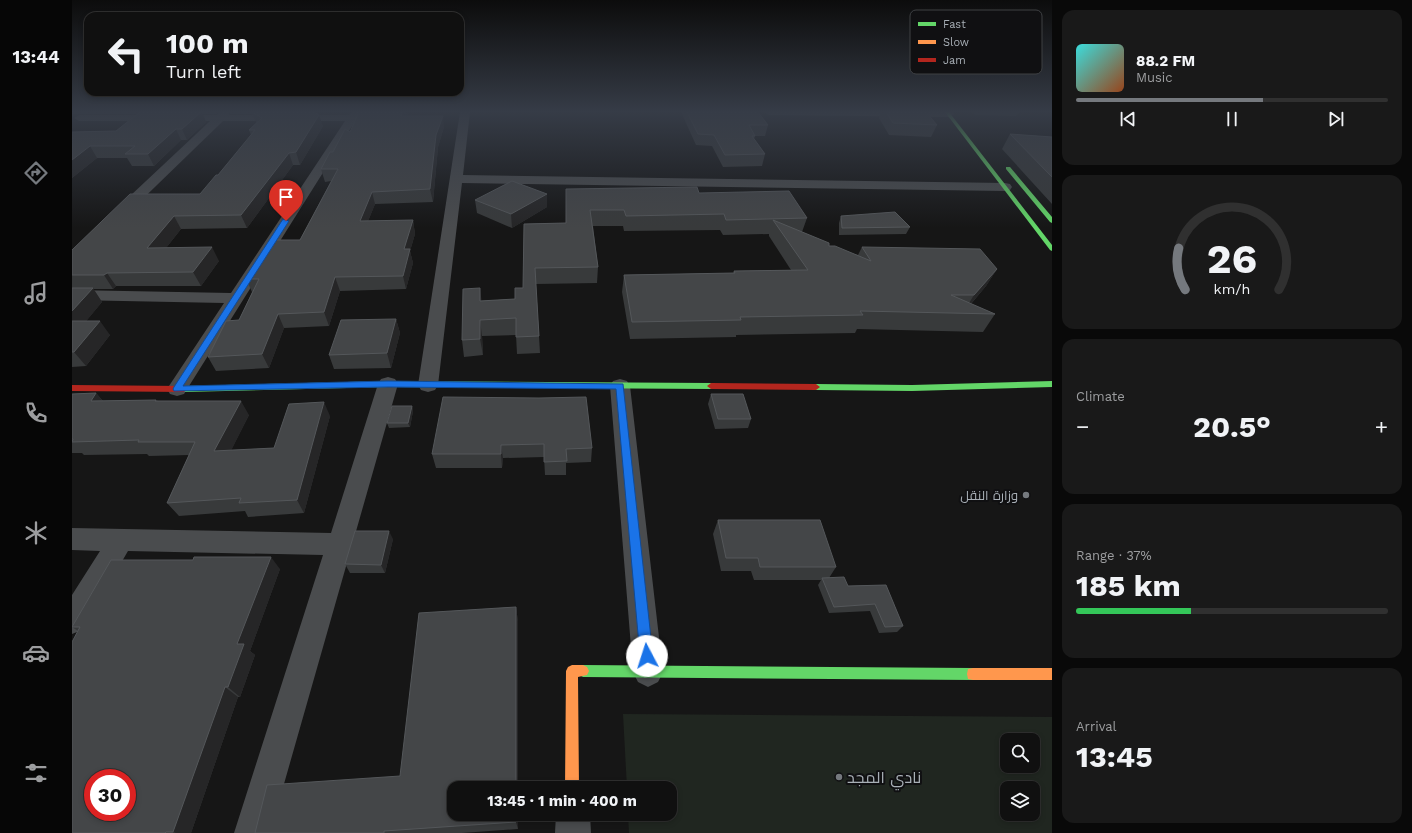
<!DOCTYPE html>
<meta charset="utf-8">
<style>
body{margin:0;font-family:"Work Sans",Cairo,sans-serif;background:#191919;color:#f1f3f6;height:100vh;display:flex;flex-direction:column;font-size:15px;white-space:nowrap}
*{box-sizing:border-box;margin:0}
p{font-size:13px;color:#9c9d9f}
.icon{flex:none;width:22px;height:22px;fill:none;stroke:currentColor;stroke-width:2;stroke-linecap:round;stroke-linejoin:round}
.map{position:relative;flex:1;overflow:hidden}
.sheet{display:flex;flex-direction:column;gap:10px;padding:10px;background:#090909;width:360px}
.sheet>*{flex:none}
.guide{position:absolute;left:12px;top:12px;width:380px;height:84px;border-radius:12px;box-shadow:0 2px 6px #0003,0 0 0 1px #303030;background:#101010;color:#f1f3f6;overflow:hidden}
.buttons{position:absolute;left:928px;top:733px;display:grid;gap:8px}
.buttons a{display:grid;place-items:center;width:40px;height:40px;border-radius:8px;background:#101010;box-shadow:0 2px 6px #0003,0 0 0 1px #303030;font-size:20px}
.speed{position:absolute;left:12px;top:769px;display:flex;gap:8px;font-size:20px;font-weight:700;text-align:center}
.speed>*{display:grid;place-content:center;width:52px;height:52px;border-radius:50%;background:#101010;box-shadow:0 2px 6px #0003,0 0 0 1px #303030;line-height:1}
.speed .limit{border:6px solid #d22;background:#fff;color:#111}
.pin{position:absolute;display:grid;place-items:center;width:34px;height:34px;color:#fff;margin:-41px -17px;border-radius:50% 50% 50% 0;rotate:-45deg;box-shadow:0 0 4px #0007}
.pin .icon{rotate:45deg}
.me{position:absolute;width:44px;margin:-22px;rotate:355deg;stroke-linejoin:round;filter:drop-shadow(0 0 3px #0008)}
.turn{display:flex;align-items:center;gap:14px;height:84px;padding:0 16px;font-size:18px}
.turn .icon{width:52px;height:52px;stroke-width:2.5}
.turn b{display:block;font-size:28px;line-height:34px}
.big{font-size:30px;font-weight:700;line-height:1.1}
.sheet .card{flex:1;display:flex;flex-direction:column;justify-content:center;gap:6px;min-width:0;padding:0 14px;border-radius:12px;background:#191919}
.sheet .dial{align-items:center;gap:0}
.dial svg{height:104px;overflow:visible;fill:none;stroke:#303030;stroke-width:7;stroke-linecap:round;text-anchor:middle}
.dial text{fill:#f1f3f6;stroke:none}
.song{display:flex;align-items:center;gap:12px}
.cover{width:48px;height:48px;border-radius:6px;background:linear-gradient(135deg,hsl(180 70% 55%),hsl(20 70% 35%))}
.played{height:4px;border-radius:2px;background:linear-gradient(90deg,#75797e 60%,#303030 60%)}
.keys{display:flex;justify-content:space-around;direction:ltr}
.heat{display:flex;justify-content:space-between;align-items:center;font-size:22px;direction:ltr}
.charge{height:6px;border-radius:3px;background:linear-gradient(90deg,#34c759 37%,#303030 0)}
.trip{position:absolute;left:375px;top:781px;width:230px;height:40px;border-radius:12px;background:#101010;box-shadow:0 2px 6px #0003,0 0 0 1px #303030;font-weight:700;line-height:40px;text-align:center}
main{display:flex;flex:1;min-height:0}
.dock{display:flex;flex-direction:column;width:72px;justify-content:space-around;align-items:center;background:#060606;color:#9c9d9f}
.dock .icon{width:28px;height:28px}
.dock .on{color:#75797e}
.dock b{font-size:18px;color:#f1f3f6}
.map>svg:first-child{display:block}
.green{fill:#202620;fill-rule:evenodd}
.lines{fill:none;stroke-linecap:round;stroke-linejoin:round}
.street{fill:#4a4c4e;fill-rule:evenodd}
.fast{fill:#63d668;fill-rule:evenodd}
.slow{fill:#ff974d;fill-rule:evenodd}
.jam{fill:#b3261e;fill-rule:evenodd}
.wall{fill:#383a3b}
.shaded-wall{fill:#262627}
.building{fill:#444648;stroke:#54575a;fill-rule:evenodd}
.route{fill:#1a73e8;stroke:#114b97}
.poi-dot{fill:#75797e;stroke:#101012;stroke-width:1.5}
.labels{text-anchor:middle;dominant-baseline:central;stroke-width:4;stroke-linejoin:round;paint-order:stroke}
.poi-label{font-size:13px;fill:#a8afb6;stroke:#101012;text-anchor:end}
.near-poi-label{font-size:16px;fill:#a8afb6;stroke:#101012;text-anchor:start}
.key{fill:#101012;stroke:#3e4043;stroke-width:1}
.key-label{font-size:11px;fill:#a8afb6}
</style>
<main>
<nav class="dock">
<b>13:44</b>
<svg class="icon on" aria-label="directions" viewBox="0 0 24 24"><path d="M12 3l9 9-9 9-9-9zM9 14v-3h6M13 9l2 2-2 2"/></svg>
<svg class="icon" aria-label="music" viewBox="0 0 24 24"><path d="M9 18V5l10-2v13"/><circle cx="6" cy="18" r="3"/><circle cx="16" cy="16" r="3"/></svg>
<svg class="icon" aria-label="phone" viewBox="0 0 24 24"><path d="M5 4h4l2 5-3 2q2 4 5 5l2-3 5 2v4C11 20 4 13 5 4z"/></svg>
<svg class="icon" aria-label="climate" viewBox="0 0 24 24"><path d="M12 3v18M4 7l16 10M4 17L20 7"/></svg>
<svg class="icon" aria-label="car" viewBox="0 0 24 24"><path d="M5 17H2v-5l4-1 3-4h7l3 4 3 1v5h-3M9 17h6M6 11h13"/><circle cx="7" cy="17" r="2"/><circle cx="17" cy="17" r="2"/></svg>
<svg class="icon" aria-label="filters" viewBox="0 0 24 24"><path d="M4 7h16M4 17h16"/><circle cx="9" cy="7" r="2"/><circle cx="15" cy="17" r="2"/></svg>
</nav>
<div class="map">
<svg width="980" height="833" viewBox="0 0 980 833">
<rect width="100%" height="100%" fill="#161616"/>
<path class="green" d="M551,714L980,717V833H557L556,814H598V788H555ZM935,740H961V766H935ZM935,788H961V814H935Z"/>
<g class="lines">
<path class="street" d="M148,112H157V115H277L279,112H289L112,394L105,396L98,394L95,389L152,303L0,300V290L159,293L273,121H151L52,217L47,218L42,217L40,214L42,211L138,121H7L2,118L7,115H145Z
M388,112H398L391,175L933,183L938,184L940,187L938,190L933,191L390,183L366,385L363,390L356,392L349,390L346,385Z
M692,112H880L882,114L877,117L697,115Z
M316,377L323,379L326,384L198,833H162L251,555L56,551L10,630L0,634V595L28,551L0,550V528L259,533L306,384L309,379Z
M548,379L555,381L558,386L591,672L586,682L576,687L566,682L561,672L538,386L541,381Z
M484,814H518L519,833H483Z"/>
<path class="fast" d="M873,112H877L980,245V251L978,250Z
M934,167H938L980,217V223L978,222L934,169Z
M316,381L639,383L643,386L639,389L316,387L112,392L108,389L112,386Z
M980,381V387L840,391L744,390L740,387L744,384L840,385Z
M511,665L901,668L906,669L907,674L906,679L901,680L511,677L507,675L505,671L507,667Z"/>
<path class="slow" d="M500,665H511L515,667L517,671L515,675L506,677L507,788H493L494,671L496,667Z
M901,668H980V680H901L896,679L895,674L896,669Z"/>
<path class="jam" d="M639,383L744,384L748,387L744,390L639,389L635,386Z
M0,385L112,386L116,389L112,392L0,391Z"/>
</g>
<path class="wall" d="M0,112H147L144,114H130L134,122L115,140H109L82,166H60L55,158H25L0,178V132L44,131L65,114H0Z
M158,112H242L251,126L228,165H221L175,228L109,229L94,248L147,261L129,286H44L41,289H21L30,302L14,321L38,335L14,366L0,367V250L128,194L146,175L179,135L177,130L184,123V122L180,114H158Z
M336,112L335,116L372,127L366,147L361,202L303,204L296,221L341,220L343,234L338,251L341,263L334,289L268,291L257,326L212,328L197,368L144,371L136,357L167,320L180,292L174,279L199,249L228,240L259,181L253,182L249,169L261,152L278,132Z
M609,112H686L696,125L693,136H683L682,139L693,154L690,166L651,167L640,146L624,145Z
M809,112H854L865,125L859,137L817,135L807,118Z
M900,112H947L944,116L904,115Z
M938,134L980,137V204L930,149Z
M494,189L627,193L735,218L730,232L757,246L786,255L790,247L925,269L914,286L899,304L923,314L911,332L785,329L783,333L664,335V337L558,339L550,292L552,275L661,273L662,271L719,270L697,236V234L651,235L648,230L552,231L551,226H521L526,267L525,283L464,284L468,353L445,354L444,335L410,336L411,355L392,357L390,340L409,301L443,299L451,288L452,224L494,223Z
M475,194V207L440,228L405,213L403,200Z
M769,216L838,227L834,234L767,235V223Z
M324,319L328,333L319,368L262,369L257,355Z
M24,393L31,401L84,400L86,401L177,415L159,450L202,448L258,416L232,513L176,517L173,511L107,516L95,503L117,455L77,456L75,454L12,455L10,453H0V394Z
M639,394L679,419L676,428L643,429L636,404Z
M467,398L520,448L519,462L494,463V475H473L472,457L431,458L430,468H364L360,454Z
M340,406L341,411L338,427L317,428L315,423Z
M646,520L764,567L757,578L776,586L814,585L831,626L825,632L807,633L798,611L757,613L746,585L749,580H682L679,571H649L641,534Z
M321,539L313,573H278L273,564Z
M208,569L178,651L183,655L168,697H166L119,833H0L6,631L0,627Z
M444,607L446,622V829L390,833H183L328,776Z"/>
<path class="shaded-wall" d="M130,112L134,122L115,140L110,129Z
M331,112H336L332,128L329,116Z
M247,115L251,126L228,165L224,152Z
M371,116L372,127L366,147L361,202L358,189L364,135Z
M104,129L109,140L82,166L76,154Z
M18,146L25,158L0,178V160Z
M217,153L221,165L175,228L169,215Z
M300,192L303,204L291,234L288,221Z
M475,194V207L440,228L439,214Z
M102,216L109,229L83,262L75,248Z
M341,220L343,234L338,251L341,263L334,289L331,276L332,249Z
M140,247L147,261L129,286L121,272Z
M925,269L914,286L891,313L902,295Z
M35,273L44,286L41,289L32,275Z
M263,277L268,291L257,326L252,312Z
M21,288L30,302L2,336L0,334V311Z
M408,288L410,304L408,301Z
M206,314L212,328L197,368L190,354Z
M324,319L328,333L319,368L315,353Z
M408,320L410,336L411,355L408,339Z
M28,321L38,335L14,366L2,352Z
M24,393L36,407L19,401Z
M169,401L177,415L152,465L142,451Z
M252,402L258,416L232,513L225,500Z
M340,406L341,411L338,427L336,423Z
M429,445L431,458L430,468L429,454Z
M317,531L321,539L313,573L309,565Z
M199,557L208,569L178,651L183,655L168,697L156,687L165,644Z
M444,607L446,622V788H444Z
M153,687L166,697L119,833H104L101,832Z
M444,814H446V829L444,822Z"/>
<path class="building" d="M68,112H129L110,129H104L76,154H53L63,146H18L0,160V132L44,131Z
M180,112H242L247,115L224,152L217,153L169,215L102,216L75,248L140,247L121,272L35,273L32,275H0V250L58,194H128L144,175H146L183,130H177L190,118Z
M287,112H331L329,116H371L364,135L358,189L300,192L288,221L341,220L332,249H338L331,276L263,277L252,312L206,314L190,354L136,357L154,321L167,320L187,279H174L192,249H199L204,240H228L266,169H249L258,152H261L273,129L278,132Z
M615,112H686L696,125H677L683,136H680L693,154L653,155L642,135L626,134Z
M814,112H854L865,125L821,123Z
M938,134L980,137V177Z
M440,181L475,194L439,214L403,200Z
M625,187L627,193L717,191L735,218L654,220L652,214L554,216L552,210H518L526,267L463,268L467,336L444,337V318L408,320V339L390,340L391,289L408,288V301L443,299V288H451L452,224L494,223V189Z
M823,212L838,227L770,228L769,216Z
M701,220L757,243V246H763L799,261L790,247L908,249L925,269L902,295H879L923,314L788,311L791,315L668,317L669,320L560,322L552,275L663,273L662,271L736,270Z
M0,288H21L0,311Z
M324,319L315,353L257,355L269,320Z
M0,321H28L2,352H0Z
M24,393L19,401L84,400L83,401H169L142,451L202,448L217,404L252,402L225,500L167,503L169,498L95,503L123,442H66L67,440L0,442L1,439H0V394Z
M639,394H671L679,419H646Z
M371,397L467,398L514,397L520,448L494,449L495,461L472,462V444L429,445V454H360Z
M320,406H340L336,423H315Z
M646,520H748L764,567H688L686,558H654Z
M283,531H317L309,565L273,564Z
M122,557H199L165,644H172L156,687H153L101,832H94L93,833H0V642L8,627H0L39,560H121ZM21,778H55V812H21Z
M772,577L776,586L814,585L831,626L813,627L803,604L762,607L750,578Z
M444,607V788H382V814H444V822L312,831V833H183L195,785L328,776L347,613Z"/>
<linearGradient id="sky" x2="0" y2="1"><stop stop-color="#0c0c0c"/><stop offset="0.49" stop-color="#363c47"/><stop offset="1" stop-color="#363c47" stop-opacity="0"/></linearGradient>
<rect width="980" height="228" fill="url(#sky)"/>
<path class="route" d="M211,219L217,221L111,386L316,381L551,384L581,656L579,660L575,662L570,660L568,656L544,389L316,387L102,391L101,389L102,387Z"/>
<g class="poi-dot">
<circle cx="954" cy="495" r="4"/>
<circle cx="767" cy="777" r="4"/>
</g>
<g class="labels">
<g class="poi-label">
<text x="946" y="495">وزارة النقل</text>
</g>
<g class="near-poi-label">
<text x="775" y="777">نادي المجد</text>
</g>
</g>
<rect x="838" y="10" width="132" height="64" rx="6" class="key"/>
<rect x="846" y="22" width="18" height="4" fill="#63d668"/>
<rect x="846" y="40" width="18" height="4" fill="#ff974d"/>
<rect x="846" y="58" width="18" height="4" fill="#b3261e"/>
<g class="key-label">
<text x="871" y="28">Fast</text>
<text x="871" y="46">Slow</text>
<text x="871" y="64">Jam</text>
</g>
</svg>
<div class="buttons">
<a><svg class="icon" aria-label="search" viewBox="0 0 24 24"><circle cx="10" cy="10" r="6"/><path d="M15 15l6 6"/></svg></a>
<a><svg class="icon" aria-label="layers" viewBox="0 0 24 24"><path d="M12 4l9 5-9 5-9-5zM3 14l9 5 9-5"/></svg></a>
</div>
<div class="speed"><div class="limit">30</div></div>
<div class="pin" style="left:214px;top:221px;background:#d93025"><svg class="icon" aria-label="arrive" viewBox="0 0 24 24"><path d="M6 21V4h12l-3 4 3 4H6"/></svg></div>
<svg class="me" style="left:575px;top:656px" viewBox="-20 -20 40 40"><circle r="19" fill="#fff"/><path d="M0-13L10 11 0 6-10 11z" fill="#1a73e8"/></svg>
<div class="trip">13:45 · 1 min · 400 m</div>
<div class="guide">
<div class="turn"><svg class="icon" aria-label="left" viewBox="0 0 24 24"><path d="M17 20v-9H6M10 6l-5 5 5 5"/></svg><div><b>100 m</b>Turn left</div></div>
</div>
</div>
<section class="sheet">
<div class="card">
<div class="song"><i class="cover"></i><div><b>88.2 FM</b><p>Music</p></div></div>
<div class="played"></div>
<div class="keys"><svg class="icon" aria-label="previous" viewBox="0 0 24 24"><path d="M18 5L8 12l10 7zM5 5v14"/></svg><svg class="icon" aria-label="pause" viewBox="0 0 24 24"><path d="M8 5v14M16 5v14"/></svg><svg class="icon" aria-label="next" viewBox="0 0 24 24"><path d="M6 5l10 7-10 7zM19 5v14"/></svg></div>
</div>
<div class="card dial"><svg viewBox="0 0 100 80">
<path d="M14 69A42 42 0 1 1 86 69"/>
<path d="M14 69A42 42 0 0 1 9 37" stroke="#75797e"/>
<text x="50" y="56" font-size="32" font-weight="700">26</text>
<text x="50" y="72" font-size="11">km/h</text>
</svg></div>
<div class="card"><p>Climate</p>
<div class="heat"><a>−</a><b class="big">20.5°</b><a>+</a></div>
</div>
<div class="card"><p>Range · 37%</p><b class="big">185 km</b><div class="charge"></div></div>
<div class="card"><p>Arrival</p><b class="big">13:45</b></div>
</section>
</main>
